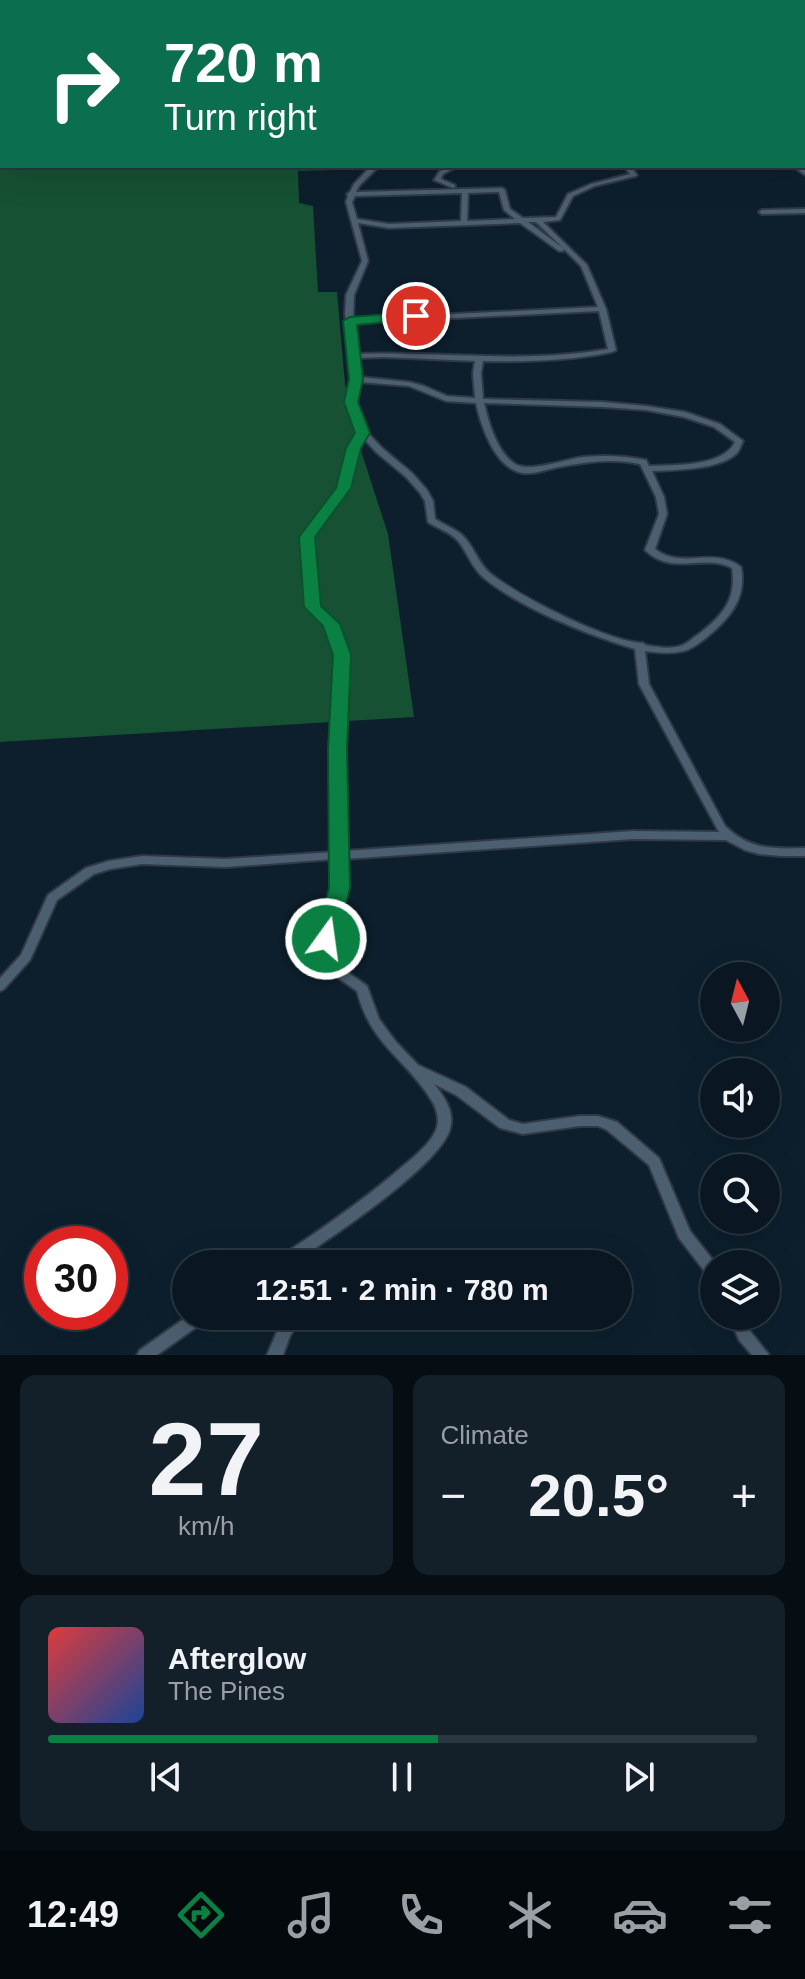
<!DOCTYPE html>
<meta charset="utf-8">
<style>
body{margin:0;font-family:Helvetica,sans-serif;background:#13202a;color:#f1f3f6;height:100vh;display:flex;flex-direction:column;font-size:30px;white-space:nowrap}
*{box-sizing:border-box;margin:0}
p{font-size:26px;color:#999fa5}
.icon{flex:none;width:44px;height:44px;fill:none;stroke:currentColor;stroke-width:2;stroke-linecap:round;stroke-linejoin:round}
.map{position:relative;height:1355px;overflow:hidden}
.panel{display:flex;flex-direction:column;gap:20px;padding:20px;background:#060d13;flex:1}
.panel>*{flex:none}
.guide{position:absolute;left:0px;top:0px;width:806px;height:168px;box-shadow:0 8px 32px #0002,0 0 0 2px #2a3640;background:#0b6e4f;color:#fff;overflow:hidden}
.needle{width:52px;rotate:353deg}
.controls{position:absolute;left:700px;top:962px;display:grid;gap:16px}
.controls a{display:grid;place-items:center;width:80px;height:80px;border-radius:50%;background:#0a1722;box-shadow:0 8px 32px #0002,0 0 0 2px #2a3640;font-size:40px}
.speed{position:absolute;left:24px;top:1226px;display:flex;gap:16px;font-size:40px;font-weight:700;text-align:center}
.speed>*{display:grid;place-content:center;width:104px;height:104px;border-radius:50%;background:#0a1722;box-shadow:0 8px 32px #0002,0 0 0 2px #2a3640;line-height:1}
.speed .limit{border:12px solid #d22;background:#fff;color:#111}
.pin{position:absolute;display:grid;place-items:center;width:68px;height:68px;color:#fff;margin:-34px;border:4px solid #fff;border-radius:50%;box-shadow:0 2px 8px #0007}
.me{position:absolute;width:88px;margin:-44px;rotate:14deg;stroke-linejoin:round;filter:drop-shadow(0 0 6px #0008)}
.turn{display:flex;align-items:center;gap:28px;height:168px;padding:0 32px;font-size:36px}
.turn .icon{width:104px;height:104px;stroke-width:2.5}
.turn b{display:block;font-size:56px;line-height:68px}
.big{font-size:60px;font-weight:600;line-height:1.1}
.panel .card{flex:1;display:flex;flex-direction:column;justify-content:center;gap:12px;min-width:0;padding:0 28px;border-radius:16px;background:#13202a}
.panel .dial{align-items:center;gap:0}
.dial b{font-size:104px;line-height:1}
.song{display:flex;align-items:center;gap:24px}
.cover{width:96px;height:96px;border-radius:12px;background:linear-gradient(135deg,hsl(0 70% 55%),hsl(220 70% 35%))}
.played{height:8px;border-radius:4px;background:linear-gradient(90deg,#0b8043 55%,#2a3640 55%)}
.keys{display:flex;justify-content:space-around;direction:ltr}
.heat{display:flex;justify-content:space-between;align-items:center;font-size:44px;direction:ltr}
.panel .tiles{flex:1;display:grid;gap:20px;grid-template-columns:1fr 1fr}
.card:last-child{grid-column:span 2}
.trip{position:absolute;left:172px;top:1250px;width:460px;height:80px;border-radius:40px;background:#0a1722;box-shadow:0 8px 32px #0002,0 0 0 2px #2a3640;font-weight:600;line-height:80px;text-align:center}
.tab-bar{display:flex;height:128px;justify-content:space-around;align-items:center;background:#04090e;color:#999fa5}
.tab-bar .icon{width:56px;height:56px}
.tab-bar .current{color:#0b8043}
.tab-bar b{font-size:36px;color:#f1f3f6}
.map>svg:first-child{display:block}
.green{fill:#165133}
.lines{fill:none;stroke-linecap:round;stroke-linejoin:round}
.street-casing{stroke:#303945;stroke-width:4}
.highway-casing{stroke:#303945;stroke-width:4}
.street{fill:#4c5f70;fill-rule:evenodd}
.highway{fill:#d1744e;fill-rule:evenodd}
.route{fill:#0b8043;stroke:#07532c;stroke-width:2}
</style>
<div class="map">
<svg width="805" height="1355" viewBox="0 0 805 1355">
<rect width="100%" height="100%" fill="#0d1f2d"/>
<path class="green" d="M0,160L2,166H336V170L298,171L299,203L313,206L318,292H337L345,384L353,426L388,534L414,717L0,742Z"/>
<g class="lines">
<defs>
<path id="street" d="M20,0H24V2H20Z
M52,0H56V2H52Z
M165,0H169V2H165Z
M245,0H250L251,2H246Z
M322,0H326L327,2H323Z
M385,0H389V2H385Z
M449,0H453L454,2H449Z
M617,0H621L622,2H618Z
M709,0H714L715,2H710Z
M766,0H770L769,2H765Z
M804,41H805V45H804Z
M804,73L805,74V78L804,77Z
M0,79L2,80V85L0,84Z
M0,108H2V112H0Z
M804,125H805V129H804Z
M2,141V145L0,146V142Z
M371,166H448L445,168H377L359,186L356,192L502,188L505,190L510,209L523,218L556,217L568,194L591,184L630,174L624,166H630L637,175L636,176L595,186L573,196L560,220L543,222L587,265L606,309L616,350L612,352C569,361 527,362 483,361L481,373L483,399L603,402L646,406L685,412L720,424L743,441C741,445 740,449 737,453C720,470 675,470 652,471L664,497L667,514L655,549C682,570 713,546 741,567C747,599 729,619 706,638C699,643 692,649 684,651C671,654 659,653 645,651L649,684L725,826C750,850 772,849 805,848V856H781L759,854L745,850L726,840L633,839L345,859L346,888L337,914L331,956L333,962L367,986L379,1019L396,1042L418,1065L466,1087L509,1120L523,1124L580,1116H598L617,1122L659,1158L690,1231L716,1264H714V1279L709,1277L679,1238L649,1165L607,1130L598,1126H580L523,1134L500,1128L456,1095L434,1084C444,1096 455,1112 450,1129C441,1162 348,1226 317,1247C310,1252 300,1262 291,1264C286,1265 278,1264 273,1264L275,1260C319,1231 363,1201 403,1166C415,1156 430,1144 436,1130C440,1121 437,1109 432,1101C406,1058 371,1046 357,991L324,968L319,956L325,914L334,888V859L226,867L142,864L110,869L94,874L57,900L30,960L4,989L0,991V978L21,955L48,895L86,868L109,861L142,856L226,859L334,852L332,749L338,683L333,640L327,625L308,607L303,537L339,488L350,448L359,433L347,402L352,379L350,358L348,356L350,354L345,314L346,295L362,261L346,202L348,196L347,194L350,192L354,184ZM499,192L504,210L515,219L467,221L468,193ZM462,193L461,221L389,224L357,219L352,202L355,196ZM528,222H536L563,248ZM358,223L389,228L520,223L559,251H563L564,249L581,266L598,307L353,319L354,295L368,261ZM599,311L608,349C525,364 441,351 357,354L354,323ZM384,357L475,361L473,373L475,398L447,396L424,386L409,382L360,377L358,358ZM359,382L409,386L446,401L476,403C481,426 495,468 522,473C533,475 548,469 559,467C586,462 613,458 640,464L656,497L659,514L645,550C673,577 702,553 732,568C737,600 722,616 699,634C694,637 689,642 683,645C671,650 657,647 645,645L643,643C608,642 520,597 491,574C478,564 474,546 462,535C454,528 444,525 435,519L433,501L427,490L412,473L382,448L367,432L355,402ZM484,403L603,407L646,410L684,417L714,427L735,442C723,467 673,465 649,466L646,460C625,456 605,455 583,457C566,459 529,473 515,464C497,452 489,424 484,403ZM364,439L376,452L406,477L420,493L425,501L428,522C438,529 451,532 459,542C468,554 472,568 484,578C522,609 588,635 635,649L639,684L719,832L633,831L345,851L342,749L348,683L343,640L334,622L318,606L311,537L347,488L358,448Z
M450,166H458L443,174L441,179L455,185V187L453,188L434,180L439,172Z
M793,166H800L805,170V175Z
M805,209V213L762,214L759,212L762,210Z
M188,1316H207L205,1321L157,1355H137L140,1350Z
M287,1316H302L290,1336L283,1355H267L279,1327Z
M729,1316H743L750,1331L769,1355H752L739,1340Z"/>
<path id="highway" d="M423,0H469L422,2Z
M0,14H2V20H0Z"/>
</defs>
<use href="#street" class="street-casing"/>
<use href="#highway" class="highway-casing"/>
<use href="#street" class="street"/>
<use href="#highway" class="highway"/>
</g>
<path class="route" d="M416,312L423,316L421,319L357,325L363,379L358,402L370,433L361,448L351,488L315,537L321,606L340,624L351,655L347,749L350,888L337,939L326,947L315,939L329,888L328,749L333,655L323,626L304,607L299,537L336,488L346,448L355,433L344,402L349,379L343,321L350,317Z"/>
</svg>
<div class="controls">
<a><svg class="needle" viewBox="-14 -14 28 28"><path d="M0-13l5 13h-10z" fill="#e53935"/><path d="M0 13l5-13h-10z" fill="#999fa5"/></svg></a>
<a><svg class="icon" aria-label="sound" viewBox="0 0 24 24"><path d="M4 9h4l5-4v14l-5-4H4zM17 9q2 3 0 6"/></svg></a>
<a><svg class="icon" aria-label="search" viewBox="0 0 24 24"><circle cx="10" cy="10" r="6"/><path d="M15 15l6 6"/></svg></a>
<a><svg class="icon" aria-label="layers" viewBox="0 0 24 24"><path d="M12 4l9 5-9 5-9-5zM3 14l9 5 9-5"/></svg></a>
</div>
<div class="speed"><div class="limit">30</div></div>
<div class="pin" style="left:416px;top:316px;background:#d93025"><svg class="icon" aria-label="arrive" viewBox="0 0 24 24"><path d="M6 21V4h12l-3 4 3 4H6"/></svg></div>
<svg class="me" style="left:326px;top:939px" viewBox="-20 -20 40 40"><circle r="17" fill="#0b8043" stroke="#fff" stroke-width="3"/><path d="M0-11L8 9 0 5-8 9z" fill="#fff"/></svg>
<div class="trip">12:51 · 2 min · 780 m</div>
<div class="guide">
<div class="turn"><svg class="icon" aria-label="right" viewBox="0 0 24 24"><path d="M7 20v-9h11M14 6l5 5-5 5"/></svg><div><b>720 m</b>Turn right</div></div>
</div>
</div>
<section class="panel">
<div class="tiles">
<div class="card dial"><b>27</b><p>km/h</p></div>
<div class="card"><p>Climate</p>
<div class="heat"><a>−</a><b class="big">20.5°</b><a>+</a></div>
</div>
<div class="card">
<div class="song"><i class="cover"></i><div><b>Afterglow</b><p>The Pines</p></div></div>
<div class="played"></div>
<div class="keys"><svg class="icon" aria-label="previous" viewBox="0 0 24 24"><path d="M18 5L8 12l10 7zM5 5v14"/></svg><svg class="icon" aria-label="pause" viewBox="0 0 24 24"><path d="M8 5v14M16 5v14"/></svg><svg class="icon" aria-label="next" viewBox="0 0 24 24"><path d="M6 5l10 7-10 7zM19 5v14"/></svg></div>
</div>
</div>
</section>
<nav class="tab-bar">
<b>12:49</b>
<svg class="icon current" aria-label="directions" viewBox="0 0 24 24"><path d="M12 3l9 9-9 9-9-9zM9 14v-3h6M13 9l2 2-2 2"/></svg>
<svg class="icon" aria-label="music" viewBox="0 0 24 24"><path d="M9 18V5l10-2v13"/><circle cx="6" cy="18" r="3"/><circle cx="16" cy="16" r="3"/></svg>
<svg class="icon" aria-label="phone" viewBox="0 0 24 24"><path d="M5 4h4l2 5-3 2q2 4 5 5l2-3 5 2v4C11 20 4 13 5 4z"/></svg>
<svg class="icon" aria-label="climate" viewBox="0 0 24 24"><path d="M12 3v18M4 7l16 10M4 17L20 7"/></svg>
<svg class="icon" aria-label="car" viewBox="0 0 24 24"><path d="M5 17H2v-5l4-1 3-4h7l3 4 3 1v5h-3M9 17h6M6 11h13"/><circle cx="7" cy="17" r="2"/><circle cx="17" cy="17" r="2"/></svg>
<svg class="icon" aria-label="filters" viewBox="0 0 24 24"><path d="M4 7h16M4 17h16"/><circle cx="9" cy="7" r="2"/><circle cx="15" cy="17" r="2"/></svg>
</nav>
